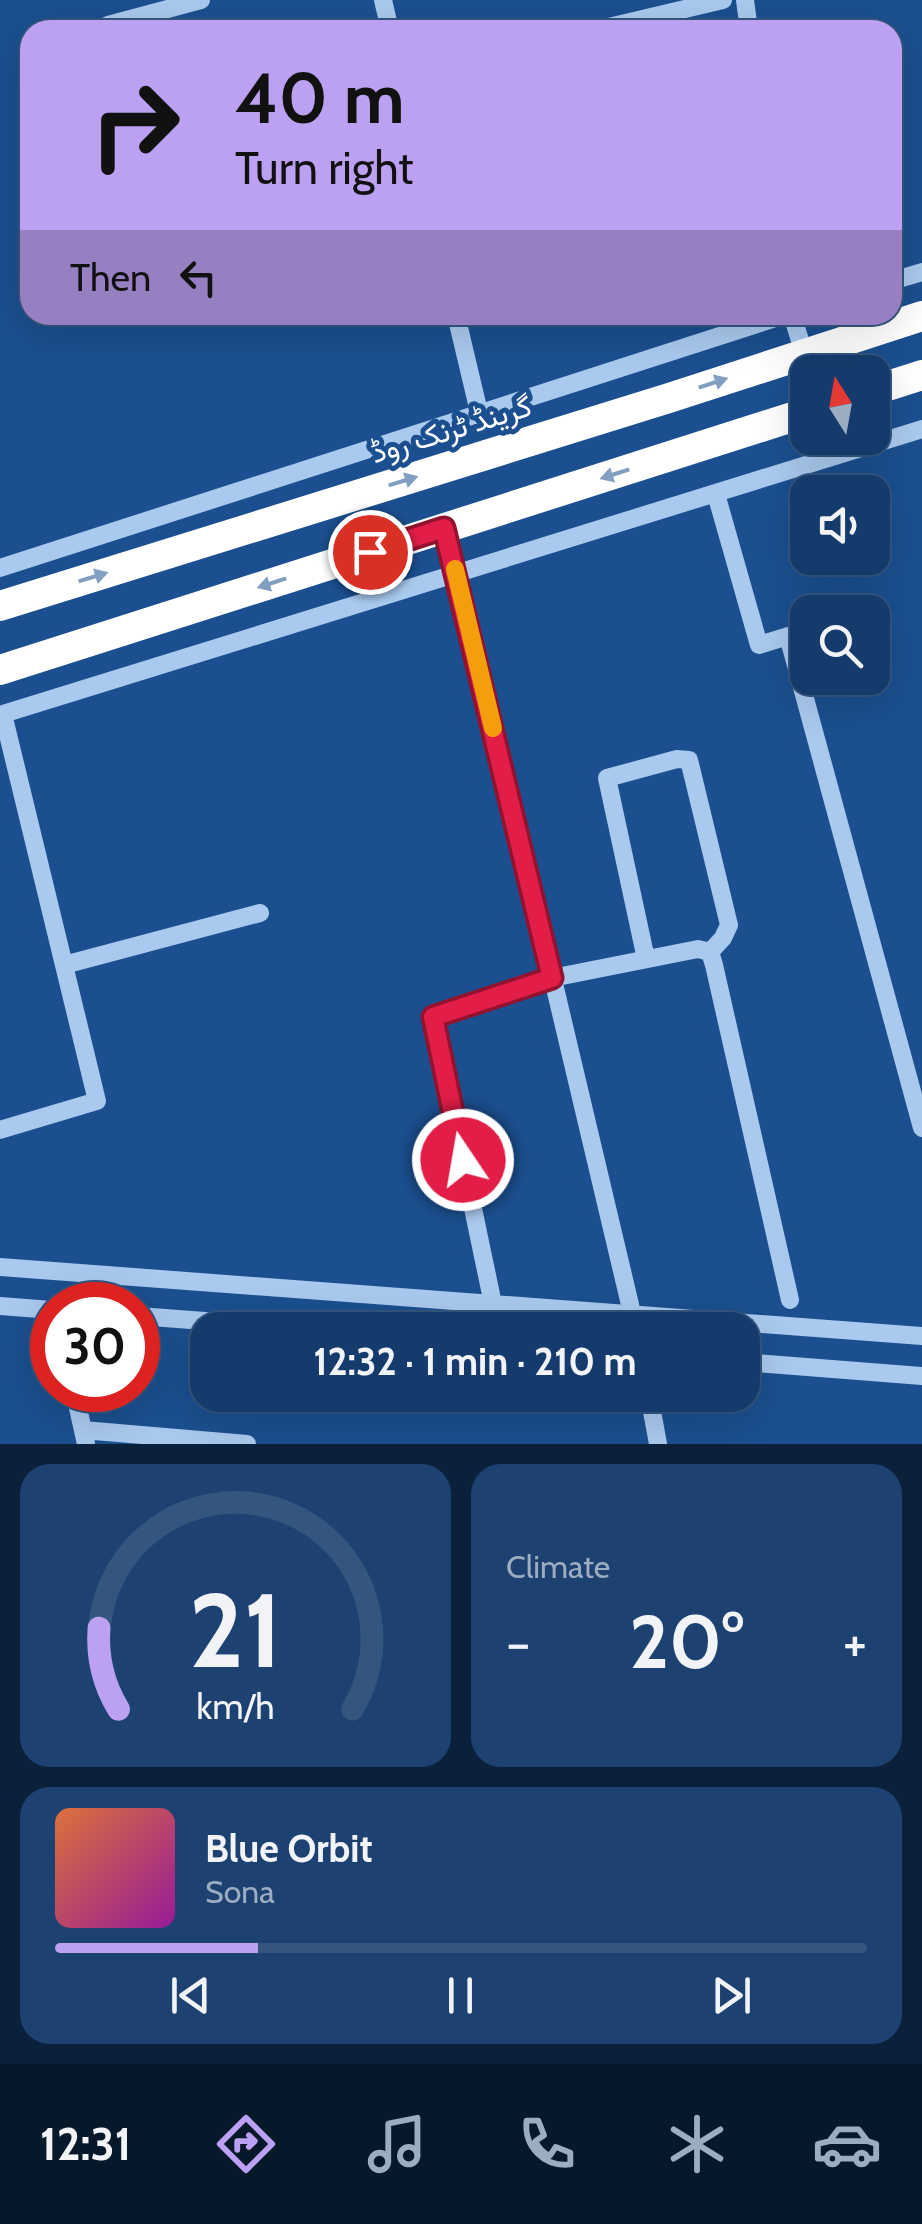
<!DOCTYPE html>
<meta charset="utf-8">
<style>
body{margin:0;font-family:Cabin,Vazirmatn,sans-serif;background:#1d4271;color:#f1f3f6;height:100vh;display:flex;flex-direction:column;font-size:38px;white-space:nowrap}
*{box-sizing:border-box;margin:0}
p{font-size:32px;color:#9dadc1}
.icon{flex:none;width:55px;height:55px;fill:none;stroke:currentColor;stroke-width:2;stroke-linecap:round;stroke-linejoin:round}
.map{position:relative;height:1444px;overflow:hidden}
.side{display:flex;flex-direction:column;gap:20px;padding:20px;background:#0b203b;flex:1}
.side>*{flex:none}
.hud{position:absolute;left:20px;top:20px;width:882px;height:305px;border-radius:30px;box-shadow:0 10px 40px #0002,0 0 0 2px #33557e;background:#bca0f2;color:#111;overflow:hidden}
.needle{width:65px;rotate:349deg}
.controls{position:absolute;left:790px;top:355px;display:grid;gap:20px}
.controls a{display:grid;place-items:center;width:100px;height:100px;border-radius:20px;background:#143b6b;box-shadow:0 10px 40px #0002,0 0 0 2px #33557e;font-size:50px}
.speed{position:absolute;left:30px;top:1282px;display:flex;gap:20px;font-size:50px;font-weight:700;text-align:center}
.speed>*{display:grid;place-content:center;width:130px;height:130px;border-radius:50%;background:#143b6b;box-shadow:0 10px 40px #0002,0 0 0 2px #33557e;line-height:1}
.speed .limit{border:15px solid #d22;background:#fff;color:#111}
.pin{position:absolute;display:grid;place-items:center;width:85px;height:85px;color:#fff;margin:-42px;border:5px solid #fff;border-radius:50%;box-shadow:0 2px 10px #0007}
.me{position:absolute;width:110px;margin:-55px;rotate:348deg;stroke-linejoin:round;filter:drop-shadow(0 0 8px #0008)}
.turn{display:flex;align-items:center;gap:35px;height:210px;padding:0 50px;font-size:45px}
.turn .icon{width:130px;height:130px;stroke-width:2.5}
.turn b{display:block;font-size:70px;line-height:85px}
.then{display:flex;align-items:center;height:95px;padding:0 50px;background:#0003;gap:20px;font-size:38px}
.big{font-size:75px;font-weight:700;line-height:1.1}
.side .card{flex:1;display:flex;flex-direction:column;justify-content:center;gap:15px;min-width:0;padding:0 35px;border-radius:30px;background:#1d4271}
.side .dial{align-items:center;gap:0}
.dial svg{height:260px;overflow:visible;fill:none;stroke:#33557e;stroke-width:7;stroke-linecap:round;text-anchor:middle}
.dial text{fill:#f1f3f6;stroke:none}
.song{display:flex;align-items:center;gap:30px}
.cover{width:120px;height:120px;border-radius:15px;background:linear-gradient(135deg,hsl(20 70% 55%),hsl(300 70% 35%))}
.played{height:10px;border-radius:5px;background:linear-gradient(90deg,#bca0f2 25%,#33557e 25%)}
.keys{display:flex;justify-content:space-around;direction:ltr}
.heat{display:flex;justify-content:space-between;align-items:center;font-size:55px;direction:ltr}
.side .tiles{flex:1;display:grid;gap:20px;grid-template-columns:1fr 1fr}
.card:last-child{grid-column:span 2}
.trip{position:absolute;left:190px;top:1312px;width:570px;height:100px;border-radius:30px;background:#143b6b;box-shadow:0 10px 40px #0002,0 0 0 2px #33557e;font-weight:700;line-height:100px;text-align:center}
.menu{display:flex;height:160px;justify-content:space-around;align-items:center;background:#08182b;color:#9dadc1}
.menu .icon{width:70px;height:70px}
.menu .active{color:#bca0f2}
.menu b{font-size:45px;color:#f1f3f6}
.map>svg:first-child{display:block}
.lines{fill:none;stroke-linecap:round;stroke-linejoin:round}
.minor{stroke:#a9c9ee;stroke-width:18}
.highway{stroke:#fff;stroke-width:30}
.oneway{fill:#829ec1}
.route-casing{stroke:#92132f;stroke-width:25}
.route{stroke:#e11d48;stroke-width:18}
.slow{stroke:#f59e0b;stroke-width:18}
.labels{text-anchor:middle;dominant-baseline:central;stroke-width:10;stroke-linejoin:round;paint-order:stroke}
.street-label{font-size:30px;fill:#fff;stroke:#1b4f8f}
</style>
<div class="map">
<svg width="922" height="1444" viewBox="0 0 922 1444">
<rect width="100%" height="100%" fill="#1b4f8f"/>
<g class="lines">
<path class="minor" d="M383,0L390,30
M745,0L749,30
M108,25L201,0
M596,30L723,0
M892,281L922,272
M456,315L479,412
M792,315L804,353
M716,494L759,645L788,636L922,1128
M444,528L457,574L636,1330
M0,568L785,315
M0,715L922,429
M646,959L607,778L677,759L689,760L729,925L723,938L710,952
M64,965L260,913
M0,1130L97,1101L3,714
M0,1267L922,1336
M493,1304L433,1017L552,978L698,949L710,952L714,965L790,1300
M0,1306L52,1310
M138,1316L324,1330
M742,1362L922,1376
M74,1390L86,1444
M649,1395L658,1444
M83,1430L247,1444"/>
<path class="highway" d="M872,391L922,375
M0,606L669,398L922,316
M0,670L808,412"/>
</g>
<defs><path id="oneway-solid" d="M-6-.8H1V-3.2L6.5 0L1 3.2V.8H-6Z" transform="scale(2.5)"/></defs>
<g class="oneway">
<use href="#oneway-solid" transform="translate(713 383) rotate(-18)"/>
<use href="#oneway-solid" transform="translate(615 474) rotate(162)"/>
<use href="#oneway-solid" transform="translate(403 481) rotate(-17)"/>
<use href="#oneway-solid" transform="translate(93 577) rotate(-17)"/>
<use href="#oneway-solid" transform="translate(272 583) rotate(162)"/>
</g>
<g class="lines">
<defs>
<path id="route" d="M370,552L444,528L552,978L433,1017L463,1160"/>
</defs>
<use href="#route" class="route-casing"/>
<use href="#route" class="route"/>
<path class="slow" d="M455,569L493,728"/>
</g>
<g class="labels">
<g class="street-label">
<text transform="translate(451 429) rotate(-17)">گرینڈ ٹرنک روڈ</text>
</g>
</g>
</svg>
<div class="controls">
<a><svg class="needle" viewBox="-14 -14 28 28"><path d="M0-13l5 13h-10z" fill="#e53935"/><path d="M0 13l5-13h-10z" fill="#9dadc1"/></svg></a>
<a><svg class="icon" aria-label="sound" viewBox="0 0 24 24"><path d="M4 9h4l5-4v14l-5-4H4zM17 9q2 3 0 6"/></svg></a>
<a><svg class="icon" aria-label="search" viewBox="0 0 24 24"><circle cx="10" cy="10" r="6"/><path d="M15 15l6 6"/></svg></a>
</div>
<div class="speed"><div class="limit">30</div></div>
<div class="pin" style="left:370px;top:552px;background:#d93025"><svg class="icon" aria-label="arrive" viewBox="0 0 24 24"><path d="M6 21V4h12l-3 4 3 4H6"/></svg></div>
<svg class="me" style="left:463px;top:1160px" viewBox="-20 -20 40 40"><circle r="17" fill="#e11d48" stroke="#fff" stroke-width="3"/><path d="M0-11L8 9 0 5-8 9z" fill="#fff"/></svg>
<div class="trip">12:32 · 1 min · 210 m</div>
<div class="hud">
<div class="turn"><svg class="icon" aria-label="right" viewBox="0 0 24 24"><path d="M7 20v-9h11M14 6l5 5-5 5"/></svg><div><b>40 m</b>Turn right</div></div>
<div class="then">Then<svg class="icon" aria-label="left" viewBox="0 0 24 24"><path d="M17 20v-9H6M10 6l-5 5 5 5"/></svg></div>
</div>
</div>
<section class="side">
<div class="tiles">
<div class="card dial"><svg viewBox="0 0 100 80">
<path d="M14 69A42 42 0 1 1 86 69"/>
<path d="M14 69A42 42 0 0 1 8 44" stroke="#bca0f2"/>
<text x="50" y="56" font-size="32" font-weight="700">21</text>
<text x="50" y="72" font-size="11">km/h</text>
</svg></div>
<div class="card"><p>Climate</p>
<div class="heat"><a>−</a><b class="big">20°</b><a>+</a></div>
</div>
<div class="card">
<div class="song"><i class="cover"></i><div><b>Blue Orbit</b><p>Sona</p></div></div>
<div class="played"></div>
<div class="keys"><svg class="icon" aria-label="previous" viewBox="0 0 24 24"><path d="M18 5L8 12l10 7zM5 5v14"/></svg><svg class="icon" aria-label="pause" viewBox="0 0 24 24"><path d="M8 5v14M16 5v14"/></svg><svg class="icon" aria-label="next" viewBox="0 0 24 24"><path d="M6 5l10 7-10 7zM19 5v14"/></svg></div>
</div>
</div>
</section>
<nav class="menu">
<b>12:31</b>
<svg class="icon active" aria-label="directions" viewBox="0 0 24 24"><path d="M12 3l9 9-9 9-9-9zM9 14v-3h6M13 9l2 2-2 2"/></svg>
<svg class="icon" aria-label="music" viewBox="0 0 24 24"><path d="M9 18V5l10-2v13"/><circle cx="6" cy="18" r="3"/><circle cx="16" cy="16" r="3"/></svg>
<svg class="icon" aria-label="phone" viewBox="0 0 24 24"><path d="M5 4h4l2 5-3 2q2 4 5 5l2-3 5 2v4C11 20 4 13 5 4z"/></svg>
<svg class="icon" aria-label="climate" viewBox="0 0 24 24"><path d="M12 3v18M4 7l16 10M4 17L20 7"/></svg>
<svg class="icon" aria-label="car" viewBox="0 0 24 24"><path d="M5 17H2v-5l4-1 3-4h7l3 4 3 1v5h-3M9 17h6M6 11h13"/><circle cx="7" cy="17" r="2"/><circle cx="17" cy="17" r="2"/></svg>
</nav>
